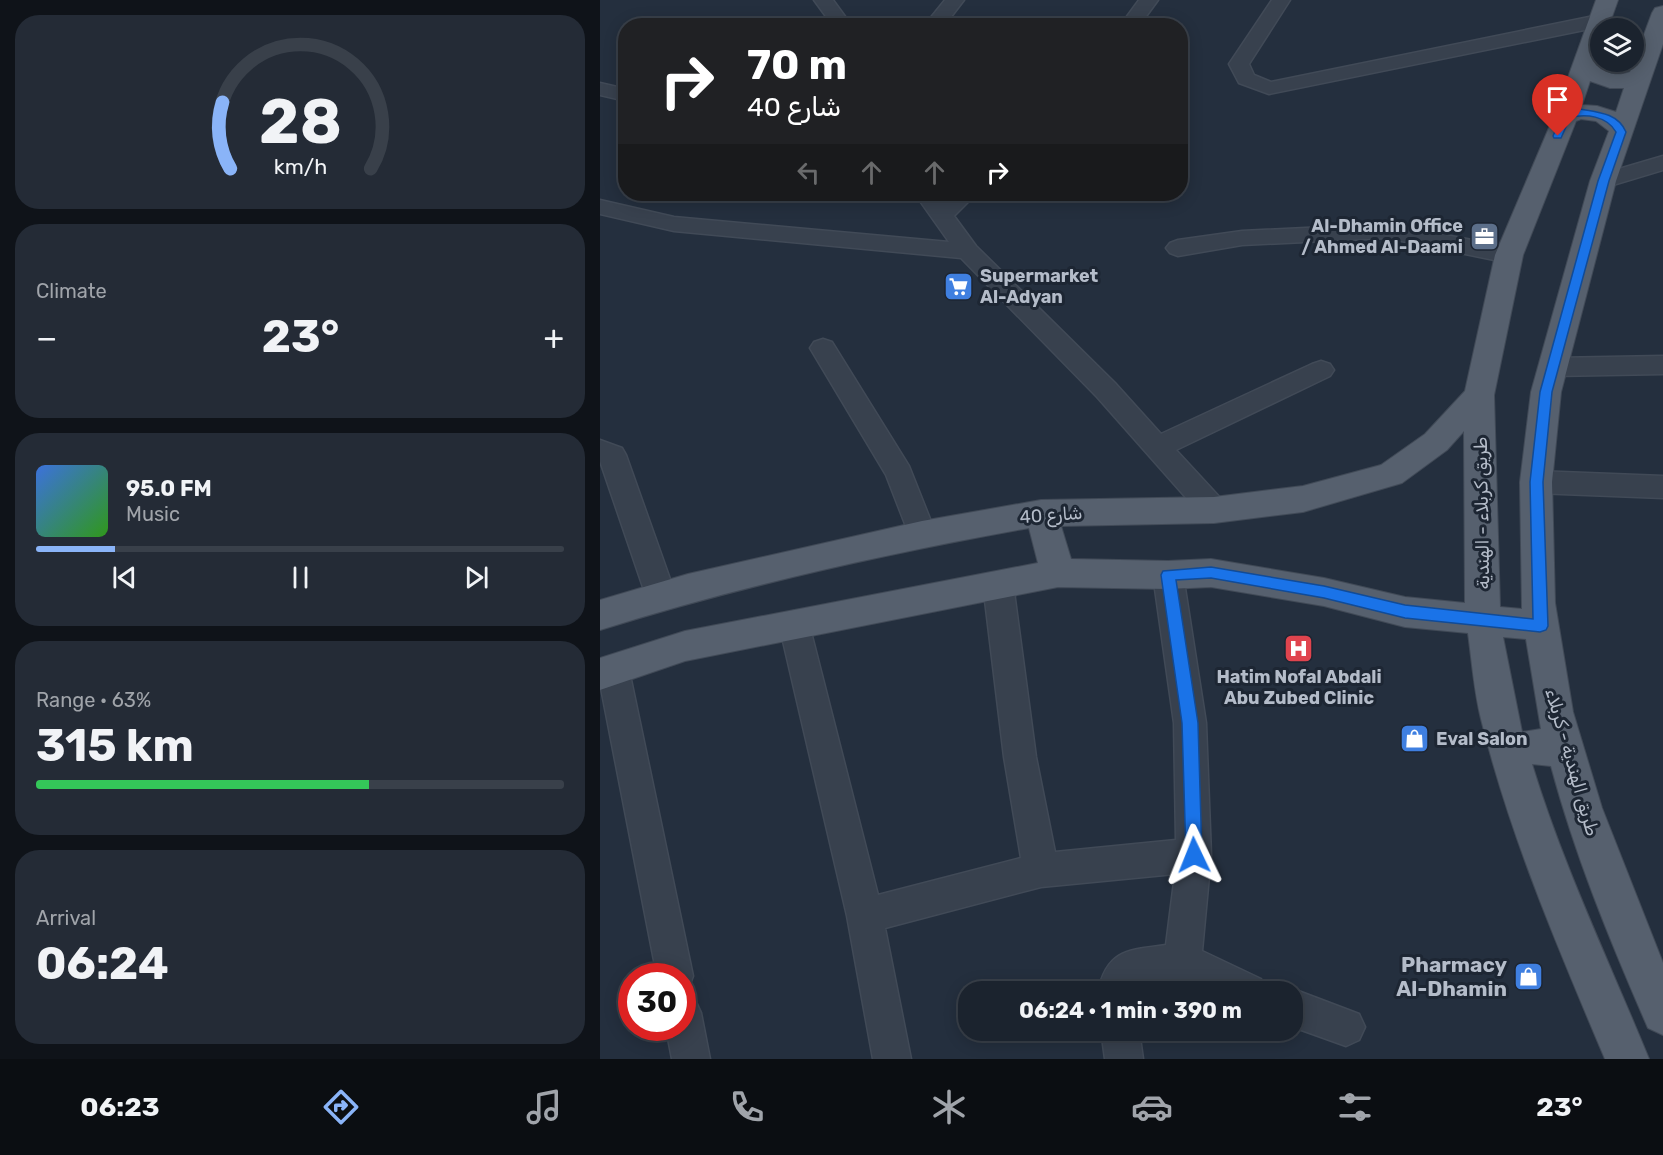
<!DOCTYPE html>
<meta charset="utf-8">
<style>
body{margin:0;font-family:Rubik,"Noto Naskh Arabic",sans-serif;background:#242b36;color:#f1f3f6;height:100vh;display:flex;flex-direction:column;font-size:22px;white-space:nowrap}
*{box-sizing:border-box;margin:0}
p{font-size:20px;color:#a0a4aa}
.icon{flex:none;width:33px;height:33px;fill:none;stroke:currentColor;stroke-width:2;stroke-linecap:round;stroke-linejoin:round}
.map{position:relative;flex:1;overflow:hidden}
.panel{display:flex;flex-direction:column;gap:15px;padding:15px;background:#0f1319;width:600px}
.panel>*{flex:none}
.top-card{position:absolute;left:18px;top:18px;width:570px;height:183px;border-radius:24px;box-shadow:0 3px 15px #0003,0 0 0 2px #39404a;background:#202124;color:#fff;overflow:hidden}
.controls{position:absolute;left:990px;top:18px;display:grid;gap:12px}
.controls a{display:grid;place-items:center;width:54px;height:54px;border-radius:50%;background:#1b232e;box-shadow:0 3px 15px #0003,0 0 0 2px #39404a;font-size:30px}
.speed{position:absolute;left:18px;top:963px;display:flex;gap:12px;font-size:30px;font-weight:700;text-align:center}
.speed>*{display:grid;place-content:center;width:78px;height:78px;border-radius:50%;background:#1b232e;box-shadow:0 3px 15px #0003,0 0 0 2px #39404a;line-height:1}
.speed .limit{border:9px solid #d22;background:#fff;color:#111}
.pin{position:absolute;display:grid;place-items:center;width:51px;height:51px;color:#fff;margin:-62px -26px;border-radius:50% 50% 50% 0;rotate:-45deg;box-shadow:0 0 6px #0007}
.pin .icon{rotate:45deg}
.me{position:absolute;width:66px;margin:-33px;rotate:358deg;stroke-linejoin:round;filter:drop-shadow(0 0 4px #0008)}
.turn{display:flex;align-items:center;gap:21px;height:126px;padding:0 30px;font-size:27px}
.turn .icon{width:78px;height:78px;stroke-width:2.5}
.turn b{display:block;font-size:42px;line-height:51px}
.lanes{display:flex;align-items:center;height:57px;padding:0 30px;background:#0003;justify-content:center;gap:30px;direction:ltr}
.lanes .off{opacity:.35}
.big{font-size:45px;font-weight:700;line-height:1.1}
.panel .tile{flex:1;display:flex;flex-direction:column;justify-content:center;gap:9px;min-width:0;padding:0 21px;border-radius:24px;background:#242b36}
.panel .dial{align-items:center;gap:0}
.dial svg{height:156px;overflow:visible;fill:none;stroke:#39404a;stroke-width:7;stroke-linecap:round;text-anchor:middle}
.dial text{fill:#f1f3f6;stroke:none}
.song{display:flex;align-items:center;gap:18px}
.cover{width:72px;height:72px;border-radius:9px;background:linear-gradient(135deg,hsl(220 70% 55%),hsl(110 70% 35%))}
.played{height:6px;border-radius:3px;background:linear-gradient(90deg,#8ab4f8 15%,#39404a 15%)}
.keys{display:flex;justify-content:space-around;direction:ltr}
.heat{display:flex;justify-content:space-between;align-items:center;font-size:33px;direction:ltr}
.charge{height:9px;border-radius:4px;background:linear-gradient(90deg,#34c759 63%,#39404a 0)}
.trip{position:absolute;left:358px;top:981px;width:345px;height:60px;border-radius:24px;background:#1b232e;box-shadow:0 3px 15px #0003,0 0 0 2px #39404a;font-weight:700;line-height:60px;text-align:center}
.tabs{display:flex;height:96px;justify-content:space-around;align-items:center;background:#0b0e12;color:#a0a4aa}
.tabs .icon{width:42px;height:42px}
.tabs .active{color:#8ab4f8}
.tabs b{font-size:27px;color:#f1f3f6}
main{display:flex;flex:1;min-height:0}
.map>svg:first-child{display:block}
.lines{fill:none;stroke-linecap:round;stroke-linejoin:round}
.street-casing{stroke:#414a57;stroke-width:3}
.primary-casing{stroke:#414a57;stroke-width:2}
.street{fill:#38414e;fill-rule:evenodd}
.primary{fill:#56606e;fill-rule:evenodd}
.route{fill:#1a73e8;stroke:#114b97;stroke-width:1.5}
.labels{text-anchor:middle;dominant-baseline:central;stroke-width:6;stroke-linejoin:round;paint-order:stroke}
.poi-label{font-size:18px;font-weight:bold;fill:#b4bcc9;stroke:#1d2633;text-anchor:start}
.street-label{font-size:18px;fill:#b4bcc9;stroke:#1d2633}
.near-poi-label{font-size:21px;font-weight:bold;fill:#b4bcc9;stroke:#1d2633;text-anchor:end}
</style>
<main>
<section class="panel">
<div class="tile dial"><svg viewBox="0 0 100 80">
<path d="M14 69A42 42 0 1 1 86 69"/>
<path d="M14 69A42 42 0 0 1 10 35" stroke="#8ab4f8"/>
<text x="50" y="56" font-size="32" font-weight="700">28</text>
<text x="50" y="72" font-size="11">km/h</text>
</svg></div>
<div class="tile"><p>Climate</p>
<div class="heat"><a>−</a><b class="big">23°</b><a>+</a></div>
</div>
<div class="tile">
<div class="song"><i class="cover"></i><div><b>95.0 FM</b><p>Music</p></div></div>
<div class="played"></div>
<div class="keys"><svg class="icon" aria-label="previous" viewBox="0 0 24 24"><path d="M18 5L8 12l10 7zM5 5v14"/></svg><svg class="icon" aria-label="pause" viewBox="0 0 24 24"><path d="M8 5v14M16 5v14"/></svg><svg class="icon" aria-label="next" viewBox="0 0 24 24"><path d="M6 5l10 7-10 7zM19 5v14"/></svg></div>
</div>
<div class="tile"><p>Range · 63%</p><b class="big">315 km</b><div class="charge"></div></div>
<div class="tile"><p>Arrival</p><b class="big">06:24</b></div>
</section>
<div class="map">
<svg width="1063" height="1059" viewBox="0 0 1063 1059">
<rect width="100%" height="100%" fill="#242f3e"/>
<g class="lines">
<defs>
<path id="street" d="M214,0H233L252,26H233Z
M345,0H364L344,26H324Z
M539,0H558L539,26H520Z
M672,0H690L649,64L654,75L671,82L999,15L1006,17L1008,21L1006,25L999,27L669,94L639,83L629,64Z
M0,83L26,89V101L0,95Z
M1063,156V170L1003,188L995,186L992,181L995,176Z
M315,194H337L343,201L352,194H376L354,216L376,246L515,383L561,434L712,364L721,361L730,364L734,370L730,376L576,450L624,502L628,510L624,518L614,521L604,518L497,397L361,258L74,231L0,214V200L74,217L349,242Z
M787,224L909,247L917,250L921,255L917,260L909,263L787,238L642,245L578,256L570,253L566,248L570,243L578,240L642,231Z
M223,339L232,342L309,466L336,534L332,542L322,545L312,542L286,475L210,348L214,342Z
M1063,356V374L953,376L944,373L940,367L944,361L953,358Z
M0,440L22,448L26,455L76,596L72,605L61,608L50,605L46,596L0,461Z
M936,471L1063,476V498L936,493L926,490L922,482L926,474Z
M568,563L578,566L583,575L606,723L611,855L602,951L661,979L666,992H606L582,980L538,986L536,992H498C507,949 529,950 566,945L575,874L441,887L285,928L311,1059H273L247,916L179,624L183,615L194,611L205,615L209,624L278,895L421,858L404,757L383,584L388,575L398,572L408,575L413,584L436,757L455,852L576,840L574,723L553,575L558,566Z
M13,656L24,660L29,670L93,976L88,989L82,991V976H57L0,683L2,660Z
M693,989L759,1014L765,1027L759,1040L746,1046L693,1027V992H688Z
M82,994L95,1000L101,1013L110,1059H72L66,1028H82Z
M501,1030H539L543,1059H505Z"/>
<path id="primary" d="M996,0H1018L1008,28H1000V50L996,63C1005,74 1017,77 1030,72L1052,13L1055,8L1063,6V44L1016,181L961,392L952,482L955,603L973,712L1002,808L1063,963V1035L1048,1028C1011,943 975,856 951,766L932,764C963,866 1009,961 1049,1059H1005C958,948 910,836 881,719C874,691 872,662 868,633L805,627L724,606L611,587L568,589L458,587L85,661L0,690V658L85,631L438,563L429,528C284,554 140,586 0,630V600L88,574L322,521L441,500L614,497L703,486L781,465L825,434L865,391L895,255L954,116ZM990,81L1010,88H1024L1016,112L997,106L982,105ZM981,119L996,121L1009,131L990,181L931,392L920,482L922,609L900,607L894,395L923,255L976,121ZM864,431L865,603L805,597L724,578L611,559L568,561L471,559L461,526L614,523L703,512L802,483L847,450ZM903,637L926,639L941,729L922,732Z"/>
</defs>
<use href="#street" class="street-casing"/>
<use href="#primary" class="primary-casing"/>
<use href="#street" class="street"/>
<use href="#primary" class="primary"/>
</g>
<path class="route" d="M980,109C998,112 1018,113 1026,132L1009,181L952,392L943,482L948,626L946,630L940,632L805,618L724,598L611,578L576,580L598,723L602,855L600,861L594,863L588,861L586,855L582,723L561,575L563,571L611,567L724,586L805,605L933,619L930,482L940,392L998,181L1016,132C1007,116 985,113 970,118L961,138H954L953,136L962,114Z"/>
<defs>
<symbol id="office-square" viewBox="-11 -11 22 22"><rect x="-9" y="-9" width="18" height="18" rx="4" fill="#5c6f8a" stroke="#1d2633"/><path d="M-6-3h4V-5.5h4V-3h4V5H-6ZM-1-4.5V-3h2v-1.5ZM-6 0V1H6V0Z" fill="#fff"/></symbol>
<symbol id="supermarket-square" viewBox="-11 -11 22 22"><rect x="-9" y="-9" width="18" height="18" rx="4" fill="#3f7fe0" stroke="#1d2633"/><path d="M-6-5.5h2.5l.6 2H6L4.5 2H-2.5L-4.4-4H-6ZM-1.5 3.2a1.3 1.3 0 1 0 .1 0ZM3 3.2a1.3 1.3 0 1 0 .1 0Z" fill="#fff"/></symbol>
<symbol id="hospital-square" viewBox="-11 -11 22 22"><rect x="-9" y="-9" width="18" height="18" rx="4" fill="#e0444e" stroke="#1d2633"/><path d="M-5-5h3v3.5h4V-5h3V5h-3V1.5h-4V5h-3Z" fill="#fff"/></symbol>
<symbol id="shop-square" viewBox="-11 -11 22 22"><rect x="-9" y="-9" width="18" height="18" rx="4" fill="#3f7fe0" stroke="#1d2633"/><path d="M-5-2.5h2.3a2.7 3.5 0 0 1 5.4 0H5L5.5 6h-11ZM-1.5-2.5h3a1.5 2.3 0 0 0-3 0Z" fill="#fff"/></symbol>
</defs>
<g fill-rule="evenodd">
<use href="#office-square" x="868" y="220" width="33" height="33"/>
<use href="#supermarket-square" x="342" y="270" width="33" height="33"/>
<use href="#hospital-square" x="682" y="632" width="33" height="33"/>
<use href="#shop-square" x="798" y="722" width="33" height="33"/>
<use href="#shop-square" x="912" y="960" width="33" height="33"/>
</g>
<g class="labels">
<g class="poi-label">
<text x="863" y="226" text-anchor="end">Al-Dhamin Office<tspan x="863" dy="21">/ Ahmed Al-Daami</tspan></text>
<text x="380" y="276">Supermarket<tspan x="380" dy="21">Al-Adyan</tspan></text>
<text x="699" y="677" text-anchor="middle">Hatim Nofal Abdali<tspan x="699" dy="21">Abu Zubed Clinic</tspan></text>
<text x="836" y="739">Eval Salon</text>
</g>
<g class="street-label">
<text transform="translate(882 513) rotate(-91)">طريق كربلاء - الهندية</text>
<text transform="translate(451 515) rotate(-4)">شارع 40</text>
<text transform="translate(972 762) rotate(74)">طريق الهندية - كربلاء</text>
</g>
<g class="near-poi-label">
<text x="907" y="964">Pharmacy<tspan x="907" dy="24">Al-Dhamin</tspan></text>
</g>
</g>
</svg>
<div class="controls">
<a><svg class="icon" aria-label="layers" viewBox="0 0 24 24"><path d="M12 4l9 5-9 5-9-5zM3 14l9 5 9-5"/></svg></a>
</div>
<div class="speed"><div class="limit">30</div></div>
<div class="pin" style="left:958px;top:136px;background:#d93025"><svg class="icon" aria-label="arrive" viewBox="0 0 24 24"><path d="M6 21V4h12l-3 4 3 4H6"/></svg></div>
<svg class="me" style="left:594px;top:855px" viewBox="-20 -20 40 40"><path d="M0-17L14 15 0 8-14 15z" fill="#1a73e8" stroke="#fff" stroke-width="4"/></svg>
<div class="trip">06:24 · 1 min · 390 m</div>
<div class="top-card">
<div class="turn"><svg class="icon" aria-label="right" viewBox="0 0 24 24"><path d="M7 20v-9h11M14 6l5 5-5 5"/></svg><div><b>70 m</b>شارع 40</div></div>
<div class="lanes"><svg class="icon off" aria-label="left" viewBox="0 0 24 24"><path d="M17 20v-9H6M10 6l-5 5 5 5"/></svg><svg class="icon off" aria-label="ahead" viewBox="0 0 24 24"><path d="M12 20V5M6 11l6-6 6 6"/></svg><svg class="icon off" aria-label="ahead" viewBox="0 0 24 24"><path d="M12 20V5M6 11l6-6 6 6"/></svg><svg class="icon" aria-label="right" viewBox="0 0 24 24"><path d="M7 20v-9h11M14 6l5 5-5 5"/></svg></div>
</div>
</div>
</main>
<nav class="tabs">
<b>06:23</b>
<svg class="icon active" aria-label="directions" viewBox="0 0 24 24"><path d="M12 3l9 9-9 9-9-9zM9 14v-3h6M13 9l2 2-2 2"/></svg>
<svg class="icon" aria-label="music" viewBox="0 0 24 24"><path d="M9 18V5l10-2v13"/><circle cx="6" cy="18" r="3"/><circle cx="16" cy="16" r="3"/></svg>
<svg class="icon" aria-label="phone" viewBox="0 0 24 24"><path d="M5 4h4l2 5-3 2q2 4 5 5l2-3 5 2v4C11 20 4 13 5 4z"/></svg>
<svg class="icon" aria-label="climate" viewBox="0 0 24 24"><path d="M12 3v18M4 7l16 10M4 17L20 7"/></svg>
<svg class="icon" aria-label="car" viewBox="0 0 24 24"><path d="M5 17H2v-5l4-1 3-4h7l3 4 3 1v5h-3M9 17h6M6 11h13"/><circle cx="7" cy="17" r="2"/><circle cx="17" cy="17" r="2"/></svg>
<svg class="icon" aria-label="filters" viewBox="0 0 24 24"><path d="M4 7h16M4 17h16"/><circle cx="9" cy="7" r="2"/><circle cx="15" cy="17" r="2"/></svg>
<b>23°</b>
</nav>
